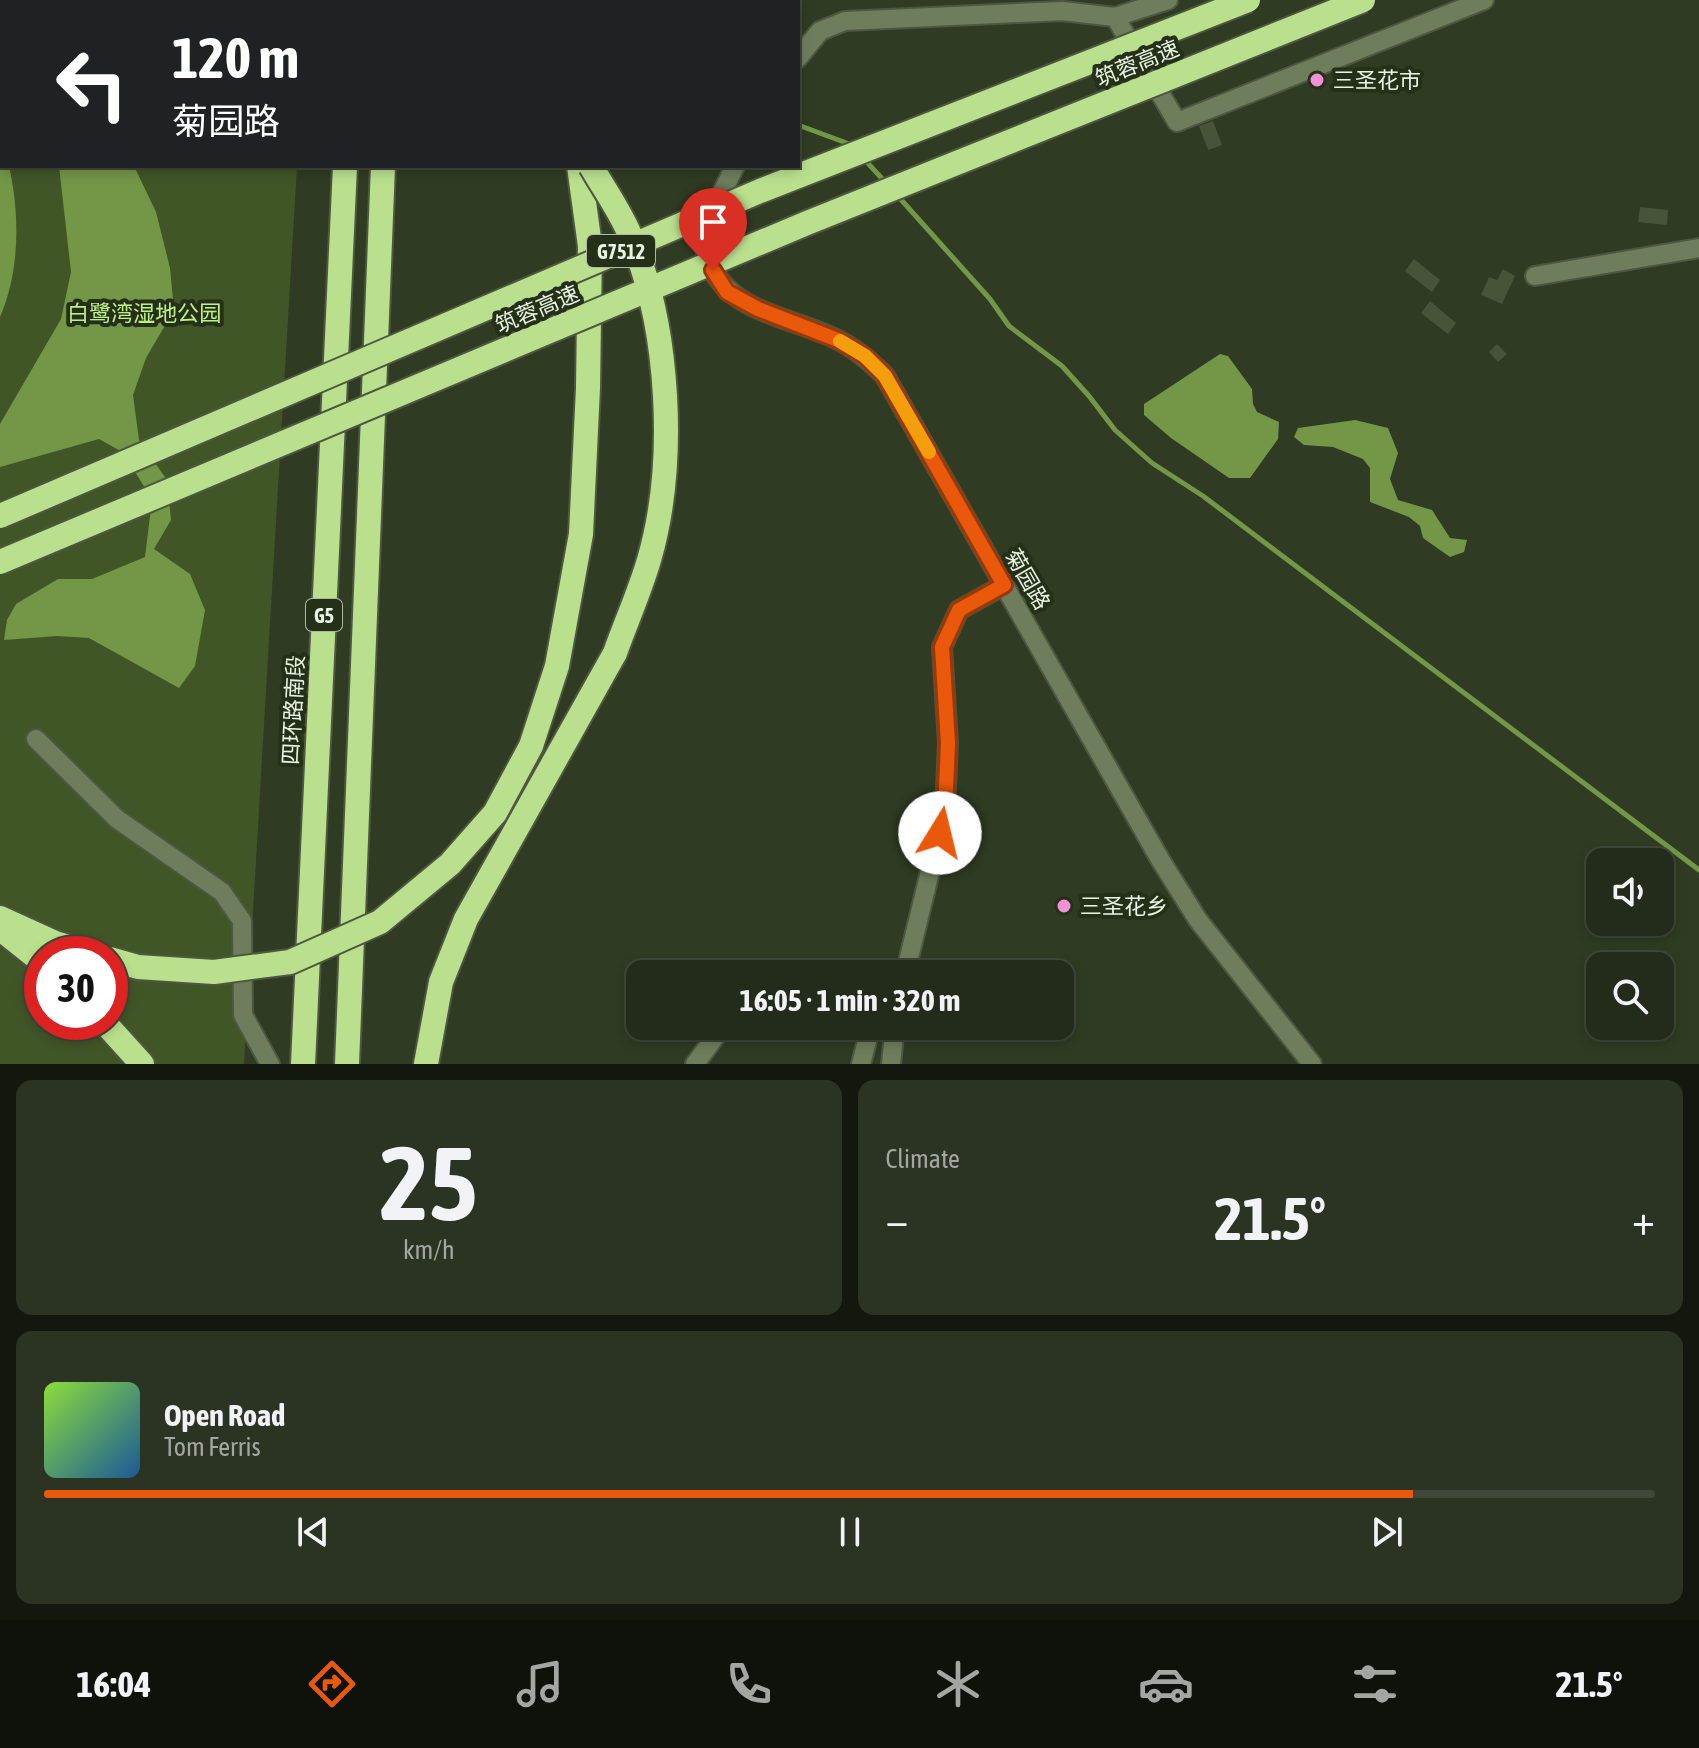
<!DOCTYPE html>
<meta charset="utf-8">
<style>
body{margin:0;font-family:"Asap Condensed","Noto Sans SC",sans-serif;background:#2b3423;color:#f1f3f6;height:100vh;display:flex;flex-direction:column;font-size:30px;white-space:nowrap}
*{box-sizing:border-box;margin:0}
p{font-size:26px;color:#a3a7a2}
.icon{flex:none;width:44px;height:44px;fill:none;stroke:currentColor;stroke-width:2;stroke-linecap:round;stroke-linejoin:round}
.map{position:relative;height:1064px;overflow:hidden}
.sheet{display:flex;flex-direction:column;gap:16px;padding:16px;background:#13180e;flex:1}
.sheet>*{flex:none}
.top-card{position:absolute;left:0px;top:0px;width:800px;height:168px;box-shadow:0 4px 12px #0003,0 0 0 2px #404839;background:#202124;color:#fff;overflow:hidden}
.controls{position:absolute;left:1586px;top:848px;display:grid;gap:16px}
.controls a{display:grid;place-items:center;width:88px;height:88px;border-radius:16px;background:#232c1a;box-shadow:0 4px 12px #0003,0 0 0 2px #404839;font-size:40px}
.speed{position:absolute;left:24px;top:936px;display:flex;gap:16px;font-size:40px;font-weight:700;text-align:center}
.speed>*{display:grid;place-content:center;width:104px;height:104px;border-radius:50%;background:#232c1a;box-shadow:0 4px 12px #0003,0 0 0 2px #404839;line-height:1}
.speed .limit{border:12px solid #d22;background:#fff;color:#111}
.pin{position:absolute;display:grid;place-items:center;width:68px;height:68px;color:#fff;margin:-82px -34px;border-radius:50% 50% 50% 0;rotate:-45deg;box-shadow:0 0 8px #0007}
.pin .icon{rotate:45deg}
.me{position:absolute;width:88px;margin:-44px;rotate:9deg;stroke-linejoin:round;filter:drop-shadow(0 0 6px #0008)}
.turn{display:flex;align-items:center;gap:28px;height:168px;padding:0 40px;font-size:36px}
.turn .icon{width:104px;height:104px;stroke-width:2.5}
.turn b{display:block;font-size:56px;line-height:68px}
.big{font-size:60px;font-weight:700;line-height:1.1}
.sheet .tile{flex:1;display:flex;flex-direction:column;justify-content:center;gap:12px;min-width:0;padding:0 28px;border-radius:16px;background:#2b3423}
.sheet .dial{align-items:center;gap:0}
.dial b{font-size:104px;line-height:1}
.song{display:flex;align-items:center;gap:24px}
.cover{width:96px;height:96px;border-radius:12px;background:linear-gradient(135deg,hsl(90 70% 55%),hsl(210 70% 35%))}
.played{height:8px;border-radius:4px;background:linear-gradient(90deg,#ea580c 85%,#404839 85%)}
.keys{display:flex;justify-content:space-around;direction:ltr}
.heat{display:flex;justify-content:space-between;align-items:center;font-size:44px;direction:ltr}
.sheet .tiles{flex:1;display:grid;gap:16px;grid-template-columns:1fr 1fr}
.tile:last-child{grid-column:span 2}
.trip{position:absolute;left:626px;top:960px;width:448px;height:80px;border-radius:16px;background:#232c1a;box-shadow:0 4px 12px #0003,0 0 0 2px #404839;font-weight:700;line-height:80px;text-align:center}
.tab-bar{display:flex;height:128px;justify-content:space-around;align-items:center;background:#0e120a;color:#a3a7a2}
.tab-bar .icon{width:56px;height:56px}
.tab-bar .on{color:#ea580c}
.tab-bar b{font-size:36px;color:#f1f3f6}
.map>svg:first-child{display:block}
.green{fill:#415627;fill-rule:evenodd}
.water{fill:#739647}
.lines{fill:none;stroke-linecap:round;stroke-linejoin:round}
.stream{stroke:#739647;stroke-width:5}
.building{fill:#47543a}
.minor-casing{stroke:#4d5841;stroke-width:22}
.highway-casing{stroke:#4d5841;stroke-width:28}
.minor{stroke:#6e7e5d;stroke-width:18}
.highway{stroke:#bae08e;stroke-width:24}
.rail-casing{stroke:#d5ddcd;stroke-width:8}
.rail{stroke:#253018;stroke-width:5;stroke-dasharray:15;stroke-linecap:butt}
.highway-bridge-casing{stroke:#4d5841;stroke-width:28;stroke-linecap:butt}
.highway-bridge{stroke:#bae08e;stroke-width:24}
.route-casing{stroke:#983908;stroke-width:20}
.route{stroke:#ea580c;stroke-width:14}
.slow{stroke:#f59e0b;stroke-width:14}
.poi-dot{fill:#f391d6;stroke:#253018;stroke-width:3}
.labels{text-anchor:middle;dominant-baseline:central;stroke-width:8;stroke-linejoin:round;paint-order:stroke}
.shield{fill:#253018;stroke:#afb8a6;stroke-width:2}
.shield-label{font-size:20px;font-weight:bold;fill:#eaf2e3}
.street-label{font-size:22px;fill:#eaf2e3;stroke:#253018}
.poi-label{font-size:22px;fill:#eaf2e3;stroke:#253018;text-anchor:start}
.park-label{font-size:22px;fill:#bff085;stroke:#253018}
</style>
<div class="map">
<svg width="1699" height="1064" viewBox="0 0 1699 1064">
<rect width="100%" height="100%" fill="#2f3b22"/>
<path class="green" d="M0,0H306L2,2V166H297L244,1064H0ZM42,954H110V1022H42Z"/>
<path class="water" d="M0,127L2,166H9C20,215 20,271 0,317Z
M59,166H134L156,212L170,268L174,310L146,358L133,395L139,440L167,480L171,520L154,549L190,574L205,610L195,666L179,688L89,638L57,636L4,640L7,620L16,604L58,579H92L145,557L152,500L124,453L99,439L0,467V424L61,319L71,272Z
M1220,354L1228,356L1252,389L1253,404L1257,412L1279,422L1278,439L1250,478H1229L1171,438L1144,415V404Z
M1355,420L1388,428L1398,453L1390,479L1398,500L1432,510L1450,538L1467,540L1464,552L1450,557L1423,538L1420,526L1409,517L1370,502V468L1363,459L1333,447L1304,445L1294,437L1298,428Z"/>
<g class="lines">
<path class="stream" d="M640,0L642,2
M798,125L852,145
M864,159L887,184
M896,194L990,299L1009,326L1062,366L1089,396L1115,430L1152,463L1203,496L1699,870"/>
</g>
<path class="building" d="M1213,121L1222,145L1208,150L1199,126Z
M1640,207L1668,210L1667,225L1638,222Z
M1414,259L1440,280L1432,292L1405,271Z
M1503,269L1515,276L1502,304L1481,295L1489,277L1497,280Z
M1430,301L1456,323L1448,334L1421,313Z
M1497,344L1507,354L1498,362L1489,352Z"/>
<g class="lines">
<defs>
<path id="minor" d="M1115,17L1177,122L1484,0
M798,58L820,31L845,21L1062,11L1115,17L1168,0
M735,166C724,190 706,218 705,246C705,254 709,261 712,269C736,314 794,318 836,339C855,348 870,361 885,376L1161,861L1198,920L1312,1064
M1535,276L1699,248
M36,739L117,819L222,892L242,921L243,1015L270,1064
M905,974L945,810L948,743L942,647L959,610L1004,585
M695,1064L723,1026
M861,1064L868,1037L862,1026
M891,1064L895,1026"/>
<path id="highway" d="M548,0L549,2
M134,2L138,0
M353,2V0
M391,2V0
M0,107L2,104
M0,150L2,148
M579,166L590,246L588,388L581,534
M0,918L55,943L93,954
M2,930L42,962
M104,1022L142,1064
M303,1064L345,166
M347,1064L383,166
M426,1064L441,982L466,919L615,653"/>
</defs>
<use href="#minor" class="minor-casing"/>
<use href="#highway" class="highway-casing"/>
<use href="#minor" class="minor"/>
<use href="#highway" class="highway"/>
<defs>
<path id="rail" d="M0,2L6,0"/>
</defs>
<use href="#rail" class="rail-casing"/>
<use href="#rail" class="rail"/>
<defs>
<path id="highway-bridge" d="M591,166C604,189 620,211 630,235C670,327 677,464 649,560C640,591 626,622 615,653
M0,516L760,191L1248,0
M0,562L807,223L1363,0
M110,959L138,967L214,972L290,962L380,922L450,864L495,813L531,746L557,666L581,534"/>
</defs>
<use href="#highway-bridge" class="highway-bridge-casing"/>
<use href="#highway-bridge" class="highway-bridge"/>
</g>
<g class="lines">
<defs>
<path id="route" d="M713,270L727,292L758,309L838,340L865,356L885,376L1004,585L959,610L942,647L948,743L945,810L940,833"/>
</defs>
<use href="#route" class="route-casing"/>
<use href="#route" class="route"/>
<path class="slow" d="M840,341L865,356L885,376L929,452"/>
</g>
<g class="poi-dot">
<circle cx="1317" cy="80" r="8"/>
<circle cx="1064" cy="906" r="8"/>
</g>
<g class="labels">
<g class="shield">
<rect x="587" y="235" width="68" height="32" rx="6"/>
<rect x="306" y="599" width="36" height="32" rx="6"/>
</g>
<g class="shield-label">
<text x="621" y="251">G7512</text>
<text x="324" y="615">G5</text>
</g>
<g class="street-label">
<text transform="translate(1137 63) rotate(-22)">筑蓉高速</text>
<text transform="translate(537 309) rotate(-23)">筑蓉高速</text>
<text transform="translate(1028 579) rotate(60)">菊园路</text>
<text transform="translate(293 710) rotate(-87)">四环路南段</text>
</g>
<g class="poi-label">
<text x="1333" y="80">三圣花市</text>
<text x="1080" y="906">三圣花乡</text>
</g>
<g class="park-label">
<text x="144" y="313">白鹭湾湿地公园</text>
</g>
</g>
</svg>
<div class="controls">
<a><svg class="icon" aria-label="sound" viewBox="0 0 24 24"><path d="M4 9h4l5-4v14l-5-4H4zM17 9q2 3 0 6"/></svg></a>
<a><svg class="icon" aria-label="search" viewBox="0 0 24 24"><circle cx="10" cy="10" r="6"/><path d="M15 15l6 6"/></svg></a>
</div>
<div class="speed"><div class="limit">30</div></div>
<div class="pin" style="left:713px;top:270px;background:#d93025"><svg class="icon" aria-label="arrive" viewBox="0 0 24 24"><path d="M6 21V4h12l-3 4 3 4H6"/></svg></div>
<svg class="me" style="left:940px;top:833px" viewBox="-20 -20 40 40"><circle r="19" fill="#fff"/><path d="M0-13L10 11 0 6-10 11z" fill="#ea580c"/></svg>
<div class="trip">16:05 · 1 min · 320 m</div>
<div class="top-card">
<div class="turn"><svg class="icon" aria-label="left" viewBox="0 0 24 24"><path d="M17 20v-9H6M10 6l-5 5 5 5"/></svg><div><b>120 m</b>菊园路</div></div>
</div>
</div>
<section class="sheet">
<div class="tiles">
<div class="tile dial"><b>25</b><p>km/h</p></div>
<div class="tile"><p>Climate</p>
<div class="heat"><a>−</a><b class="big">21.5°</b><a>+</a></div>
</div>
<div class="tile">
<div class="song"><i class="cover"></i><div><b>Open Road</b><p>Tom Ferris</p></div></div>
<div class="played"></div>
<div class="keys"><svg class="icon" aria-label="previous" viewBox="0 0 24 24"><path d="M18 5L8 12l10 7zM5 5v14"/></svg><svg class="icon" aria-label="pause" viewBox="0 0 24 24"><path d="M8 5v14M16 5v14"/></svg><svg class="icon" aria-label="next" viewBox="0 0 24 24"><path d="M6 5l10 7-10 7zM19 5v14"/></svg></div>
</div>
</div>
</section>
<nav class="tab-bar">
<b>16:04</b>
<svg class="icon on" aria-label="directions" viewBox="0 0 24 24"><path d="M12 3l9 9-9 9-9-9zM9 14v-3h6M13 9l2 2-2 2"/></svg>
<svg class="icon" aria-label="music" viewBox="0 0 24 24"><path d="M9 18V5l10-2v13"/><circle cx="6" cy="18" r="3"/><circle cx="16" cy="16" r="3"/></svg>
<svg class="icon" aria-label="phone" viewBox="0 0 24 24"><path d="M5 4h4l2 5-3 2q2 4 5 5l2-3 5 2v4C11 20 4 13 5 4z"/></svg>
<svg class="icon" aria-label="climate" viewBox="0 0 24 24"><path d="M12 3v18M4 7l16 10M4 17L20 7"/></svg>
<svg class="icon" aria-label="car" viewBox="0 0 24 24"><path d="M5 17H2v-5l4-1 3-4h7l3 4 3 1v5h-3M9 17h6M6 11h13"/><circle cx="7" cy="17" r="2"/><circle cx="17" cy="17" r="2"/></svg>
<svg class="icon" aria-label="filters" viewBox="0 0 24 24"><path d="M4 7h16M4 17h16"/><circle cx="9" cy="7" r="2"/><circle cx="15" cy="17" r="2"/></svg>
<b>21.5°</b>
</nav>
